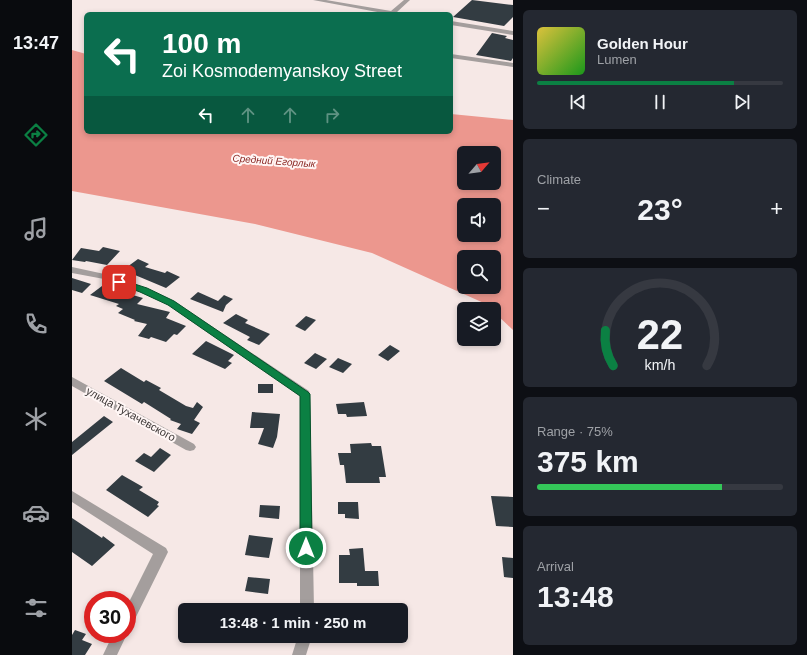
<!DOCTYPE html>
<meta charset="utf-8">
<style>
body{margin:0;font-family:Arial,sans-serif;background:#242831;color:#f1f3f6;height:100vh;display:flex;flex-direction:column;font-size:15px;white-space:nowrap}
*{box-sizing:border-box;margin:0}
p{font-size:13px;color:#9ea1a6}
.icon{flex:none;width:22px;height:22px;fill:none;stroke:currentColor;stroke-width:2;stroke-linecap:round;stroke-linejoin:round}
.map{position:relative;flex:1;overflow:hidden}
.sheet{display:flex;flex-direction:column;gap:10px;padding:10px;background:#0d0f14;width:294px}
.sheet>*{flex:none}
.banner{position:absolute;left:12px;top:12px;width:369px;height:122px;border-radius:6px;box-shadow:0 2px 6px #0003;background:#0b6e4f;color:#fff;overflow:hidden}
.needle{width:26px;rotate:62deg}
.controls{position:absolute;left:385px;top:146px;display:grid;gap:8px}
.controls a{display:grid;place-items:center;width:44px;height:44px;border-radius:6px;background:#171b24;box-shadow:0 2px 6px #0003;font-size:20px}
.speed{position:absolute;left:12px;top:591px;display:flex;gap:8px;font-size:20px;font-weight:700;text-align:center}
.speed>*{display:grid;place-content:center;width:52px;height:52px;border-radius:50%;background:#171b24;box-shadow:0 2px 6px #0003;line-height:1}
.speed .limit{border:6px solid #d22;background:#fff;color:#111}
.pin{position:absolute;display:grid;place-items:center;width:34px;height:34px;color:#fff;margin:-17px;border-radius:8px;box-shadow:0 2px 6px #0006}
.me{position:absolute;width:44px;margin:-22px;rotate:0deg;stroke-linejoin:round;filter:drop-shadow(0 0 3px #0008)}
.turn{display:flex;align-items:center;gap:14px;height:84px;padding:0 12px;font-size:18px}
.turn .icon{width:52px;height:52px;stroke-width:2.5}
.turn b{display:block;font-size:28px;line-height:34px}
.lanes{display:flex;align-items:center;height:38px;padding:0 12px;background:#0003;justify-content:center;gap:20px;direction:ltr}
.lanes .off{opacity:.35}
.big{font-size:30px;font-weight:800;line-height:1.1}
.sheet .tile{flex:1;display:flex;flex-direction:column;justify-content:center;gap:6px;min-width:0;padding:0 14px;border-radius:6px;background:#242831}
.sheet .dial{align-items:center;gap:0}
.dial svg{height:104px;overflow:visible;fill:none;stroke:#363941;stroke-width:7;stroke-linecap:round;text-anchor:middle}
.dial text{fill:#f1f3f6;stroke:none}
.song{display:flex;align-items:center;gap:12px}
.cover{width:48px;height:48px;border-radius:6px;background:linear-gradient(135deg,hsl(50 70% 55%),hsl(120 70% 35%))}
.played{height:4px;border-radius:2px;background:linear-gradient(90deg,#0b8043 80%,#363941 80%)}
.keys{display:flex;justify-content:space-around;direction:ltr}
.heat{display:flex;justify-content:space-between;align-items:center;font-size:22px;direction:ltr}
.charge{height:6px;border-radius:3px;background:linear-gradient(90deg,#34c759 75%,#363941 0)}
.trip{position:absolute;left:106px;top:603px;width:230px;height:40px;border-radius:6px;background:#171b24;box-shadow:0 2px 6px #0003;font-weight:800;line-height:40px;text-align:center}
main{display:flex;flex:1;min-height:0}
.menu{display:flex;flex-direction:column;width:72px;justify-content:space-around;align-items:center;background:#090b0e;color:#9ea1a6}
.menu .icon{width:28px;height:28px}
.menu .current{color:#0b8043}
.menu b{font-size:18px;color:#f1f3f6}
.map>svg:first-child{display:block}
.water{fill:#ec978e;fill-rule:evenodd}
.building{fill:#333c42}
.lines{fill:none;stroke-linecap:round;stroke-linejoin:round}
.minor{fill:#a49e9d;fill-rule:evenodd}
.route{fill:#0b8043;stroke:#07532c}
.labels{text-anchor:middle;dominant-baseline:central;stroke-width:4;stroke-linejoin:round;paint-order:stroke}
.far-water-label{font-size:10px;font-style:italic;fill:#8c2a26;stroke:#fff6f5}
.street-label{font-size:11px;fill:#3c3736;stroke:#fff6f5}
</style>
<main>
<nav class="menu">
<b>13:47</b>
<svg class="icon current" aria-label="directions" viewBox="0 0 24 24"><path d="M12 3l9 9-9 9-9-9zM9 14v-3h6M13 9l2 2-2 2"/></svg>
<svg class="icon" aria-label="music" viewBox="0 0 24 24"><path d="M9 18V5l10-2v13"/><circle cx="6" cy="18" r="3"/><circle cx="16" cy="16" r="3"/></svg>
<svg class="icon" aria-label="phone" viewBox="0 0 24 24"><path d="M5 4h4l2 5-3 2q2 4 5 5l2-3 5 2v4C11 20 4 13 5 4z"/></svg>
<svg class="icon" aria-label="climate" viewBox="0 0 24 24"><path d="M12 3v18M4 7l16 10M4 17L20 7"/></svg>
<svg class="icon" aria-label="car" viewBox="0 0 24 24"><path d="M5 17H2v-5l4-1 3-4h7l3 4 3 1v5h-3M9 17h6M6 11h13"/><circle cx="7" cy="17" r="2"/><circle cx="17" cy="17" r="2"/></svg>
<svg class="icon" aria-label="filters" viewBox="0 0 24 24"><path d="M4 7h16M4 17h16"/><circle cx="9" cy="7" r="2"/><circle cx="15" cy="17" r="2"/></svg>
</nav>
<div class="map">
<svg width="441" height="655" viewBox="0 0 441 655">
<rect width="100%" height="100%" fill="#f6e8e6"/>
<path class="water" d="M0,50L14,54V132H379V114L441,120V330L422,312V309H419L414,304L300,253L183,224L0,191ZM392,153H422V183H392ZM392,205H422V235H392ZM392,257H422V287H392Z"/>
<path class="building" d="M400,0L441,5V17L432,26L381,17Z
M420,33L435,36L433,38L441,40V58L439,61L404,55Z
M31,247L48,251L35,265L14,261L13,262L0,260L9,248L27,251Z
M66,259L77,264L73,267L93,273L95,271L108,277L94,288L51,270Z
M0,278L19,284L10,293L0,290Z
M30,286L71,298L65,304L98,312L94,318L114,326L105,335L102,334L94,342L79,337L77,339L66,336L75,324L62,321L63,320L46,313L51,309L44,306L47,304L18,295Z
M126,292L146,301L152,295L161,299L154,305L151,312L118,299Z
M164,314L176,320L173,323L198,334L187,345L175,340L178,337L151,323Z
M234,316L244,320L233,331L223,326Z
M134,341L162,355L156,361L160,363L153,369L120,354Z
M318,345L328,351L316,361L306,355Z
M243,353L255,359L244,369L232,363Z
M266,358L280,364L271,373L257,367Z
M49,368L72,382L74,380L89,388L87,390L114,406L121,408L125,402L131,407L122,420L128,423L120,434L105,429L109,424L98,420L99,419L72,402L70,404L32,381Z
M186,384H201V393H186Z
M292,402L295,416L275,417L274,414H266L264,404Z
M180,412L208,414L205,437L201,448L186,444L192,428H178Z
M32,416L41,422L0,455V442Z
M299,443L300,446H309L314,477H307L308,483H274L272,465H268L266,453H279L278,444Z
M88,448L99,455L82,472L63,461L72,453L79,457Z
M50,475L71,487L67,490L87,502L85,505L87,506L76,517L34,490Z
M419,496L441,497V527L424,526Z
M266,502H286L287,519L273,518V514H266Z
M188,505L208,506L207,519L187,517Z
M0,518L30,538L31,536L43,545L20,566L0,552Z
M177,535L201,538L197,558L173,555Z
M291,548L293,571H306L307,586H285V583H267V555H278L277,549Z
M430,557L441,558V578L432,577Z
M176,577L198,579L196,594L173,591Z
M3,630L14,634L10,640L20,644L13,655H0V635Z"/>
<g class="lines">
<path class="minor" d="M241,0H254L319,11L332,0H338L325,12L331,14H316Z
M379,21L441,31V35L379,25Z
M379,54L441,63V67L379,58Z
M0,267L37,275L74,288L102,301L237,391L238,394L242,610H228V396L96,305L68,292L32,279L0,273Z
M0,377L122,444L124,447L122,450L118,451L114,450L0,386Z
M0,491L94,548L96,552L60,625L55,626V606L81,554L0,502Z
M41,634H55L45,655H31Z
M226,636H240L234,655H220Z"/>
</g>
<path class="route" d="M47,279L75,288L102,301L236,392L238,394L240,548L238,552L234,553L230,552L228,548V396L96,305L68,292L44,283L43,282L44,280Z"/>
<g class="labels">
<g class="far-water-label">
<text transform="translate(202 161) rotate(4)">Средний Егорлык</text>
</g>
<g class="street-label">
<text transform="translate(59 414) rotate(29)">улица Тухачевского</text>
</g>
</g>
</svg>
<div class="controls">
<a><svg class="needle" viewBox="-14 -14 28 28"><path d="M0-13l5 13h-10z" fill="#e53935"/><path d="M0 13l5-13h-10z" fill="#9ea1a6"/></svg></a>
<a><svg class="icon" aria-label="sound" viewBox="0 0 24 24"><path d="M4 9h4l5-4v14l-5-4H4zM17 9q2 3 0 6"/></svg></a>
<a><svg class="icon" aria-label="search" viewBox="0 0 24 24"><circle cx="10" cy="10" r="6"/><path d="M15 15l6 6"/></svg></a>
<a><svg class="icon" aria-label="layers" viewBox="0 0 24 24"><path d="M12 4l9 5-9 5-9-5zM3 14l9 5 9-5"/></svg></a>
</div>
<div class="speed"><div class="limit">30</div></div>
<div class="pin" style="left:47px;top:282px;background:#d93025"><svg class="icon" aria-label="arrive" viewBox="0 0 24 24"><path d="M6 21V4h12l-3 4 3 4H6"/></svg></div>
<svg class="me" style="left:234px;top:548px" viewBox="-20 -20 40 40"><circle r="17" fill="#0b8043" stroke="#fff" stroke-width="3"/><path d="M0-11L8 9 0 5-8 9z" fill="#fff"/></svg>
<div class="trip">13:48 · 1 min · 250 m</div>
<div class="banner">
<div class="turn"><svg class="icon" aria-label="left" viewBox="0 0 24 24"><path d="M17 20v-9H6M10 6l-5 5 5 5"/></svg><div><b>100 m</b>Zoi Kosmodemyanskoy Street</div></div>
<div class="lanes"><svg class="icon" aria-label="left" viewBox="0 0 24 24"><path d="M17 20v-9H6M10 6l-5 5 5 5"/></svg><svg class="icon off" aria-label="ahead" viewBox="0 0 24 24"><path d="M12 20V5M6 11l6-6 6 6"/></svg><svg class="icon off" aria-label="ahead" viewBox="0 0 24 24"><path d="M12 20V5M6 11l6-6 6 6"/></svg><svg class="icon off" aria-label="right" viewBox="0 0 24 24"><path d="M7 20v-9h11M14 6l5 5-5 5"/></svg></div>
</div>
</div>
<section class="sheet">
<div class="tile">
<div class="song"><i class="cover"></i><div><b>Golden Hour</b><p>Lumen</p></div></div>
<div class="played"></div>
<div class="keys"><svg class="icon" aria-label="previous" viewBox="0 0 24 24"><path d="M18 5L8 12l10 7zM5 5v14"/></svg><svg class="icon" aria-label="pause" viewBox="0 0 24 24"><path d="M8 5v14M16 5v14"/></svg><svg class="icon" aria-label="next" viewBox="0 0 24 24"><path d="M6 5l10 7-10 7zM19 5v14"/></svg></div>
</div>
<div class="tile"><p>Climate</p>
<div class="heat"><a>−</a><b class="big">23°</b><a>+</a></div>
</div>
<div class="tile dial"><svg viewBox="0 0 100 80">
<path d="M14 69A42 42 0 1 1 86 69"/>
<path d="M14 69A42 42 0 0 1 8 42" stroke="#0b8043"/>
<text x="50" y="56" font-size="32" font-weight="700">22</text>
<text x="50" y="72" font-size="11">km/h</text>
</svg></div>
<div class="tile"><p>Range · 75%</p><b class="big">375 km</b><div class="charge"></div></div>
<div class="tile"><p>Arrival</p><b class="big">13:48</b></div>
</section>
</main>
